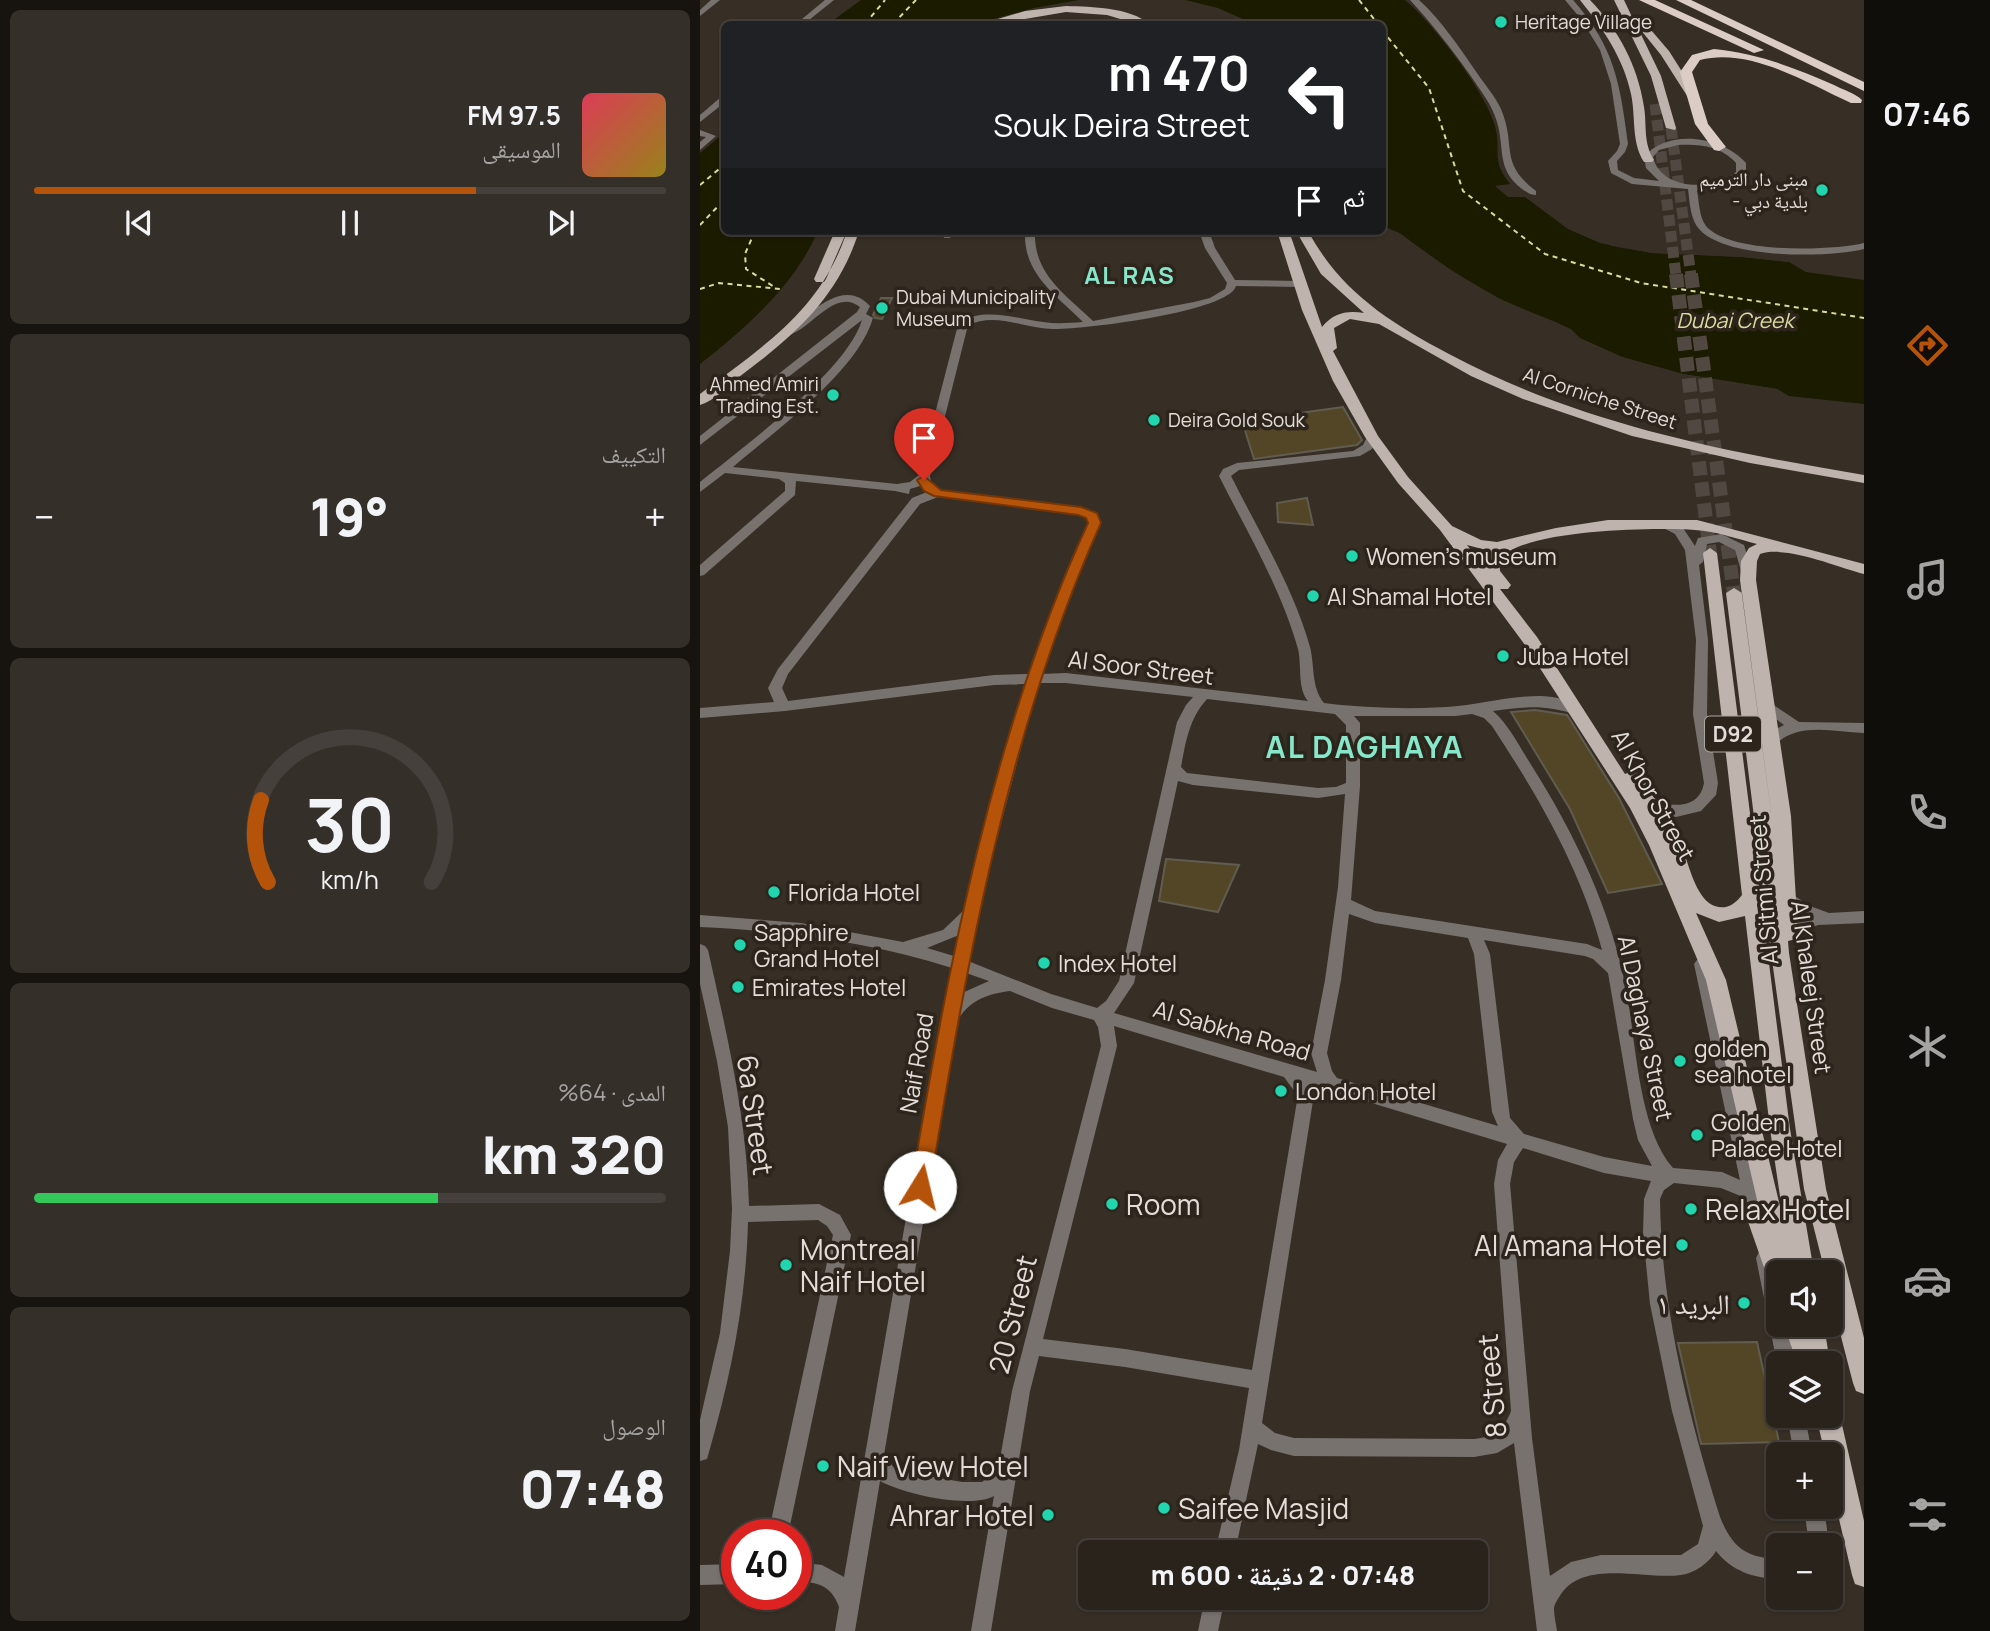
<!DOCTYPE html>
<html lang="ar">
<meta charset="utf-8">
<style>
body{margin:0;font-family:Manrope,"Noto Naskh Arabic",sans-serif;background:#352f29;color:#f1f3f6;direction:rtl;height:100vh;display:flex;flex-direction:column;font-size:26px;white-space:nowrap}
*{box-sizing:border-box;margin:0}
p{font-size:23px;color:#a5a4a3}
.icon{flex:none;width:38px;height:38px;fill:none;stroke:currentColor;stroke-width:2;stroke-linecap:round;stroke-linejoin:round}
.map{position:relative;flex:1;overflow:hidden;direction:ltr}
.side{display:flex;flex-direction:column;gap:10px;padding:10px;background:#17130f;width:700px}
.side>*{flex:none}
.hud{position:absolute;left:21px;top:21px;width:665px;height:214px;border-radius:10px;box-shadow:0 2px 5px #0004,0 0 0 2px #45403b;direction:rtl;background:#202124;color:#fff;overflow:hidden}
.fabs{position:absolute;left:1066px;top:1260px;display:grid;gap:14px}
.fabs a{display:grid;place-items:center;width:77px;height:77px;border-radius:10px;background:#29231c;box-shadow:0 2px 5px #0004,0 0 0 2px #45403b;font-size:35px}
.speed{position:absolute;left:21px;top:1519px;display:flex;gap:14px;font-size:35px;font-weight:700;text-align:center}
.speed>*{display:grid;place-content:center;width:91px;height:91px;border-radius:50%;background:#29231c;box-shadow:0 2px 5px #0004,0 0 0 2px #45403b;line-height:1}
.speed .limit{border:10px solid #d22;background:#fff;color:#111}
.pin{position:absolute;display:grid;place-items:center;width:60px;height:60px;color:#fff;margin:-72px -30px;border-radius:50% 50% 50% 0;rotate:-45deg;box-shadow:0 0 7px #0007}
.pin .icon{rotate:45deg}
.me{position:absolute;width:77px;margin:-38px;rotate:9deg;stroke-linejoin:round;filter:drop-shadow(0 0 5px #0008)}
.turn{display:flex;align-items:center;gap:24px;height:147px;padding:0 21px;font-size:32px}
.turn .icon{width:91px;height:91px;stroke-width:2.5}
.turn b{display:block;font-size:49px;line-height:60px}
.then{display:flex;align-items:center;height:66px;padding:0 21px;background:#0003;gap:14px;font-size:26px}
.big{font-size:52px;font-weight:800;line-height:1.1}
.side .widget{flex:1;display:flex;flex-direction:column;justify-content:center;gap:10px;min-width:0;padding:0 24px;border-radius:10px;background:#352f29}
.side .dial{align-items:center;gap:0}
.dial svg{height:182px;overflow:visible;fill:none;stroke:#45403b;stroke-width:7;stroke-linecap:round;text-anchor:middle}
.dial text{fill:#f1f3f6;stroke:none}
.song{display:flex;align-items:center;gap:21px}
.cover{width:84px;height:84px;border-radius:10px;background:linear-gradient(135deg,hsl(350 70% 55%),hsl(50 70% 35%))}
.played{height:7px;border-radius:4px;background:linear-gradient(90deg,#b45309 70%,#45403b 70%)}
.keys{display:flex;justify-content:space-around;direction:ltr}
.heat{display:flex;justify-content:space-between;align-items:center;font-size:38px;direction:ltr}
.charge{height:10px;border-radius:5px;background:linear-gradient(90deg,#34c759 64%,#45403b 0)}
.trip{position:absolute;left:378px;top:1540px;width:410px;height:70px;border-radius:10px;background:#29231c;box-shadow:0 2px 5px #0004,0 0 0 2px #45403b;font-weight:800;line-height:70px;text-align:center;direction:rtl}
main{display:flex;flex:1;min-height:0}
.tab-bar{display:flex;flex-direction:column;width:126px;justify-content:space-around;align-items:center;background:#100e0b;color:#a5a4a3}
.tab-bar .icon{width:49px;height:49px}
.tab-bar .current{color:#b45309}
.tab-bar b{font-size:32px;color:#f1f3f6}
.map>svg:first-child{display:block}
.water{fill:#1b1b00}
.pier{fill:#372f26}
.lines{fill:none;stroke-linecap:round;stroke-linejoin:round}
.ferry{stroke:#dadc9f;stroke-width:2;stroke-dasharray:5 4.5;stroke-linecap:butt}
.building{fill:#524626;stroke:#605c50;stroke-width:2}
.major-tunnel-far1{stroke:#514941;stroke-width:11;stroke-dasharray:11 5;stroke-linecap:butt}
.major-tunnel{stroke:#514941;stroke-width:14;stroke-dasharray:14 7;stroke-linecap:butt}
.minor{fill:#78726f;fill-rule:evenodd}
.major{fill:#bfb3ad;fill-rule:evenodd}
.highway{fill:#dbccc5;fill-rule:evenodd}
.route{fill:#b45309;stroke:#753606;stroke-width:2}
.poi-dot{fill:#21d5af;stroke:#2d251c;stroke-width:2.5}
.labels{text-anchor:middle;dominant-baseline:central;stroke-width:7;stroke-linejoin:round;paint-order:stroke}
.far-poi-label{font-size:19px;fill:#e3ddd8;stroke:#2d251c;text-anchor:start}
.far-street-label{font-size:19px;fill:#e3ddd8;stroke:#2d251c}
.far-water-label{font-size:21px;font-style:italic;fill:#dadc9f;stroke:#2d251c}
.shield{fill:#2d251c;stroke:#aca6a0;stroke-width:2}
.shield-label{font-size:21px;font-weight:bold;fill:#e3ddd8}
.poi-label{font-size:23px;fill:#e3ddd8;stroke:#2d251c;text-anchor:start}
.street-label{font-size:23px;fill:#e3ddd8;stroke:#2d251c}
.far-district-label{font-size:24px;font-weight:bold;letter-spacing:2px;fill:#87e7cb;stroke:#2d251c}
.near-street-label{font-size:28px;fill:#e3ddd8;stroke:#2d251c}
.near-poi-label{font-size:28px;fill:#e3ddd8;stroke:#2d251c;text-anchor:start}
.district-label{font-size:30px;font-weight:bold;letter-spacing:2px;fill:#87e7cb;stroke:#2d251c}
</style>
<main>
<nav class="tab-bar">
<b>07:46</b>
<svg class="icon current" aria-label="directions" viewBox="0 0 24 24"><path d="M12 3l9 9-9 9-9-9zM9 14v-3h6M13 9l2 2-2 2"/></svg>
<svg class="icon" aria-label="music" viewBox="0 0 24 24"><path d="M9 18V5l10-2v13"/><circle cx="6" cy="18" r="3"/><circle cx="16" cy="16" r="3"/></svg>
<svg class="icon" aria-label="phone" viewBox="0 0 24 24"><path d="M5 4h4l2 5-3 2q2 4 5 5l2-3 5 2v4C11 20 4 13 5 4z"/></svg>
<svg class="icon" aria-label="climate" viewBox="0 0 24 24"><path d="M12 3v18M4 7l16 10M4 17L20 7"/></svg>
<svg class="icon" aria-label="car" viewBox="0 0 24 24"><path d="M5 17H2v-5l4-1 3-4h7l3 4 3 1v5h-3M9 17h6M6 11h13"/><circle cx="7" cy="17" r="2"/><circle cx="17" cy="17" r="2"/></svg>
<svg class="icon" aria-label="filters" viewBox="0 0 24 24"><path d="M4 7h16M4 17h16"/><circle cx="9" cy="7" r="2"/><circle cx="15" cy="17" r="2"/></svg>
</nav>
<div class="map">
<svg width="1164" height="1631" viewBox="0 0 1164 1631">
<rect width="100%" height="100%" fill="#372f26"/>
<path class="water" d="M161,0H379L334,8L275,24H128Z
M485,0H705C732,22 784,90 794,123C803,150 789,158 810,184L795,186L808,197H825L868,229L912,246L952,253L1042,257L1089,262L1106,272L1164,280V404L1089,396L1077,389L983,374L922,357L879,338C864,321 838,317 817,307C775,288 738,262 701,234C695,230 688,230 683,224L682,24H554L518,8Z
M24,133V231H118C94,286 46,328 0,364V153Z"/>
<path class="pier" d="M686,228L699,233L750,270L800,299L871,329L880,338L922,357L983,374L1077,389L1090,397L1076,392L982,378L920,360L882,342L869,332L798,302L748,273Z
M868,229L902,240L944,248L1041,254L1088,260L1089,262L1042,257L952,253L900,243Z"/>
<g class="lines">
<path class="ferry" d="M659,0L678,24
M165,24L185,0
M193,24L216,0
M682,30L729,88L763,191L845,254L941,283L1164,318
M0,185L24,165
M0,225L24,200
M55,231L45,254L46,269L76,288
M0,289L19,283L80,289"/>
</g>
<path class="building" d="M181,298H192L182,319L175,318L173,315Z
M643,407L662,440L657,445L554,459L542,421Z
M607,498L613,525L578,522L577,503Z
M835,710L867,715L919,798L962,884L908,893L870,809L811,712Z
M466,859L539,865L518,912L459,901Z
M1057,1342L1079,1442L1001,1444L978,1343Z"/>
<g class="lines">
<path class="major-tunnel-far1" d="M955,104L976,276
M971,128L991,276"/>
<path class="major-tunnel" d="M976,274L1010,553
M991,274L1034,593"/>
<path class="minor" d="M11,0H20L0,16V10Z
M125,0H134L104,24H96Z
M710,0H719C742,21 759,47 777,73C785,85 795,96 801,109C817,147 798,162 836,191V195C830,195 828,193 822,189C796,169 805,149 797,122C792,104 780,90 770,75C751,48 732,24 710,0Z
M865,0H873C915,47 920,84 928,144L925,152L917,161L918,170L934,178L959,181L946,168L944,157C967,128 1023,136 1046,163V173C1033,186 1015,190 997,190C999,201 999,217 1006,226C1030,254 1131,251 1164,243V249C1128,258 1027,259 1000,230C990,220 990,203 988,189L932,184L911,173L908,161L917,151L920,144L911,84L900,50L881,19ZM978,145C1000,144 1021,146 1036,163V172C1014,191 961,191 953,157L959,150Z
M429,21H432L433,24H425Z
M21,97H24V103L0,122V115Z
M0,130L16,136L0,150V142L6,137L0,136Z
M243,231H253L250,238H244Z
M325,231H335C333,274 365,294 393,321L494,302L510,298L525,289L527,283L505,248L499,231H509L515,248L535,280L599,281L604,284L599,287L536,286C529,312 380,330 352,329C323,328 296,312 268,325L230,476L231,483L241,490L381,507L396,513L401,523L377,574L341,674L366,673L608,701C597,688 602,665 598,649C581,588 547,532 519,476L523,469L537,463L653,451L663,445L668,435L672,434L678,437L672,449L660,456L539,470L531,476C559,532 593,587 610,647C615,667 611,687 624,703C665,708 717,710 758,706C785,703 812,696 839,696C852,696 875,700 884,710L877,715C843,704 827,707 793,711C809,725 819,746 830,763C875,834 912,911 927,994C936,1044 939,1130 973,1168L1022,1172L1040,1180L994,964L997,960L1002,958L1007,960L1010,964L1066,1221L1063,1227L1057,1229L1051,1227L1043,1197L1021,1188L974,1183L964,1190L960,1199C961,1307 988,1414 1020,1517C1032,1547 1046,1558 1078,1559V1579C1053,1578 1032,1571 1016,1551C1009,1563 995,1573 981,1575C945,1580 885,1559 861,1594C858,1599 854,1604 854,1609C854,1616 856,1624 857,1631H837L814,1443L797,1453L774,1457L594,1456L571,1450L558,1444L535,1552H515L539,1450L549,1388L425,1367L339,1356L330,1391L291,1631H271L294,1496C270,1509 203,1494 180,1481L155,1631H135L139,1607C131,1585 118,1582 96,1582V1562L122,1565L144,1577L236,1044L252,968C171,942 85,931 0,927V915L101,923L203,942L243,930L264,910L325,684L294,685L85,711L0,718V708L74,702L68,688L78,669L212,498L227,492L220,486L210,489L209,494L195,491L96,481L95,495L4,575L0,576V565L85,491V483L79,479L25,473L0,492V482C43,447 147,371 162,320L0,445V436L157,312L160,307C132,285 107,339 78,337V333C107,321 140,274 170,306L166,314L173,318C158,371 75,431 33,467L197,484L210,482L219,475L259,321C289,308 313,318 343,322C356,324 369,323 383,322C355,294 323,274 325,231ZM238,497L379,514L387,518L389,523L365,574L328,674L294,675L88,701L82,688L88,674L220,504ZM338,683H366L493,697L486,705L477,722L419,981L406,1001L397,1008L351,994L268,961L278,911ZM507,699L635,714L646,725V783L636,787L618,788L487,773L481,767C486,741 489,719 507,699ZM772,714L784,718L792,726C838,796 881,869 902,950L887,944L675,911L651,900L660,786V723L654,716H755ZM478,781L493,785L618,798L645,794L638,887L625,980L611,1053L617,1072L414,1013L434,983ZM649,914L675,923L768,938L774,954L792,1112L798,1126L637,1078L632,1071L627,1053L641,980ZM259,935L254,956L227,948ZM784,940L885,956L893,959L908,973L933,1119L938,1140L952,1166L904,1157L824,1134L810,1118L790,954ZM266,973L289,981L262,993ZM310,991L352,1008L394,1020L398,1027L401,1046L312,1391L298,1470L282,1482H262L199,1471L194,1468L184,1455L257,1021C270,1000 287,994 310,991ZM414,1026L584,1077L595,1092L597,1101L552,1370L425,1349L343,1339L417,1046ZM609,1084L807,1144L798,1160L794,1184L811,1411C804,1430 794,1437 774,1439L594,1438L575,1433L562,1423L613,1101ZM823,1148L904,1173L951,1181L944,1199L943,1233L950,1304L972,1411L1003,1526L998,1544L981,1555H901L871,1562L850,1576L832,1438L810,1184L814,1162Z
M962,520L983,528L995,546L998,538L1021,534L1044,545L1053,575L1051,578H1043L1035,550L1019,542L1007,544L1003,562L999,565L1008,640L1007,714L1018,783L1016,795L1001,811L976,817L947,811L945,807L952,802C973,806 999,810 1004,783L993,714L996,640L985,550L975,534L956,524Z
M1066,700L1099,722L1164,723V733C1134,732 1099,722 1076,744H1066L1064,741L1074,730L1084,725L1061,708L1059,705Z
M1087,891L1110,906L1129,913L1164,911V923L1118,925L1088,937L1083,935L1081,931L1083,927L1107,917L1082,901L1080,897L1082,893Z
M0,944L5,946L8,950C27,1035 47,1118 49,1206L119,1204L140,1215L151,1235L88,1535H68L133,1235L127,1226L118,1220L48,1222C46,1301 31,1376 9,1452L7,1459L0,1461V1420L20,1333L30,1251L32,1209L28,1127L17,1061L0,984Z
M1065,1250L1071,1252L1078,1279V1325H1087L1095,1363H1078V1366L1077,1363L1056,1258L1059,1252Z
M1087,1416H1105L1112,1454H1094Z
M1104,1507H1124L1129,1545H1109Z
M37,1564V1584L0,1585V1565Z
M505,1598H525L518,1631H498Z"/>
<path class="major" d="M880,0H890C918,29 938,66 944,107C947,125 943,143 954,160L952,162H944C931,142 936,117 931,94C923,57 903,29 880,0Z
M914,0H924L932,17L939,16L969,51L1000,100L991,102L961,55L936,24L961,76L976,128L975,130L966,128L951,76Z
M366,6C393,7 428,7 450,24H437L407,15L366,12L295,24H281L325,11Z
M135,231H147L126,279L124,282H116L114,279Z
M147,231H159C138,298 94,336 39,377C28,386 14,401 0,405V394C63,346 121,311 147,231Z
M577,231H589L622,327C633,313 647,310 664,313L621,274L596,231H608C641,292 689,322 749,354C878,423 1021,451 1164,475V483L1050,463L932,436L823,399L771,376L679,324L650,319L634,328L637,348L633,351L678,436L708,477L752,526L781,540L797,542L856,528L908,520H997L1164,564V574C1137,567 1086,545 1060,554L1057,561L1056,580L1091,816L1098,934L1096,939L1088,941L1089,953L1126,1189L1164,1338V1394L1156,1391L1153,1383L1130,1294V1272H1125L1104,1189L1071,953L1026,593L1034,588L1042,593L1075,842L1040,580L1041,561L1049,548L1057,544C1037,539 1016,531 995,530C956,527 821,529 799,560L800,571L811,585L808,589H800L837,637L925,774L932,771L938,772L944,781C957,802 969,822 980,844C989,862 993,890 1009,903C1022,912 1034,906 1042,895L1003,553L1010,548L1017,553L1090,1129L1114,1272H1078V1278L1075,1279L1067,1276L1045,1213L1048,1206L1058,1204L1006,980L949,845L930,808L825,645L740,530L698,483L665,437L633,381L602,310ZM767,545L790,551L783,560L785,569ZM996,913L1019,922L1045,916L1070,1129L1084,1223L1026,980Z
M1084,1325H1124L1130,1363H1097Z
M1130,1405L1136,1408L1140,1416L1164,1521V1587L1155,1584L1152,1575L1130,1480V1454H1125L1116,1416H1130Z"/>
<path class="highway" d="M939,0H955L1064,50L1054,53Z
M976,0H991L1164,82V91Z
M1014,49C1057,53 1095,68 1134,85C1143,90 1155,93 1162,100L1161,103H1151C1107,83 1050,47 1000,60L992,72L1008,124L1026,147L1019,151L1014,150L995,124L980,72L992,55Z"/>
</g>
<path class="route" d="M224,476L241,490L381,507L397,513L401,523C307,732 267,962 230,1187L227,1194L220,1196L213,1194L211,1187C249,962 292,732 388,523L386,518L378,515L234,496L224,491L217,480Z"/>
<g class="poi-dot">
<circle cx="801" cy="22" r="7"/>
<circle cx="1122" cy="190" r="7"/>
<circle cx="182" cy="308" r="7"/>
<circle cx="133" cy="395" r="7"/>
<circle cx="454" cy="420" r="7"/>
<circle cx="652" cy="556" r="7"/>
<circle cx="613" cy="596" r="7"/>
<circle cx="803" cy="656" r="7"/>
<circle cx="74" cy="892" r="7"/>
<circle cx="40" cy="945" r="7"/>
<circle cx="344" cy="963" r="7"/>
<circle cx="38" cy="987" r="7"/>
<circle cx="980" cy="1061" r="7"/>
<circle cx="581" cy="1091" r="7"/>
<circle cx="997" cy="1135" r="7"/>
<circle cx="412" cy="1204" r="7"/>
<circle cx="991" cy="1209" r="7"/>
<circle cx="982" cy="1245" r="7"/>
<circle cx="86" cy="1265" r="7"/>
<circle cx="1044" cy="1303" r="7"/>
<circle cx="123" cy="1466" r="7"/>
<circle cx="464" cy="1508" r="7"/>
<circle cx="348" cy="1515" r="7"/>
</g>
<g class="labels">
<g class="far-poi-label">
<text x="815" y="22">Heritage Village</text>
<text x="1108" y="179" text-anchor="end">مبنى دار الترميم<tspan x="1108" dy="22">- بلدية دبي</tspan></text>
<text x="196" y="297">Dubai Municipality<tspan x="196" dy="22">Museum</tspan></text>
<text x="119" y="384" text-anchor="end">Ahmed Amiri<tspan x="119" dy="22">Trading Est.</tspan></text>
<text x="468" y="420">Deira Gold Souk</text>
</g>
<g class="far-street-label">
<text transform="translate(900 398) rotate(18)">Al Corniche Street</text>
</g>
<g class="far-water-label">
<text x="1035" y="320">Dubai Creek</text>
</g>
<rect class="shield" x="1005" y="716.5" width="56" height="35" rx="5"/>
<g class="shield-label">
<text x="1033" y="734">D92</text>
</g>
<g class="poi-label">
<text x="666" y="556">Women's museum</text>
<text x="627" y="596">Al Shamal Hotel</text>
<text x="817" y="656">Juba Hotel</text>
<text x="88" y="892">Florida Hotel</text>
<text x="54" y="932">Sapphire<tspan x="54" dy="26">Grand Hotel</tspan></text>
<text x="358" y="963">Index Hotel</text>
<text x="52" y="987">Emirates Hotel</text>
<text x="994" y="1048">golden<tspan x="994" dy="26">sea hotel</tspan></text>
<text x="595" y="1091">London Hotel</text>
<text x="1011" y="1122">Golden<tspan x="1011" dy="26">Palace Hotel</tspan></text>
</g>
<g class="street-label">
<text transform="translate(441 667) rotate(7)">Al Soor Street</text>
<text transform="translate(954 795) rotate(61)">Al Khor Street</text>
<text transform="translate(1063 890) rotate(-95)">Al Sitmi Street</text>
<text transform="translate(1112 987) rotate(82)">Al Khaleej Street</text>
<text transform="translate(946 1028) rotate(78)">Al Daghaya Street</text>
<text transform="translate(532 1030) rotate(16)">Al Sabkha Road</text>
<text transform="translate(216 1063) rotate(-80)">Naif Road</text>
</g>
<g class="far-district-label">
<text x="430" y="274">AL RAS</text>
</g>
<g class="near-street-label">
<text transform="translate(56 1115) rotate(82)">6a Street</text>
<text transform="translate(312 1314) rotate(-76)">20 Street</text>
<text transform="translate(791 1386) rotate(-95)">8 Street</text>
</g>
<g class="near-poi-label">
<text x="426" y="1204">Room</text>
<text x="1005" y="1209">Relax Hotel</text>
<text x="968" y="1245" text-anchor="end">Al Amana Hotel</text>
<text x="100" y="1249">Montreal<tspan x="100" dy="32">Naif Hotel</tspan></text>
<text x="1030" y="1303" text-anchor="end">البريد ١</text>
<text x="137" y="1466">Naif View Hotel</text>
<text x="478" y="1508">Saifee Masjid</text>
<text x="334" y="1515" text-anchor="end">Ahrar Hotel</text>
</g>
<g class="district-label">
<text x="665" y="746">AL DAGHAYA</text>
</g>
</g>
</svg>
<div class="fabs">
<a><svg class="icon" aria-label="sound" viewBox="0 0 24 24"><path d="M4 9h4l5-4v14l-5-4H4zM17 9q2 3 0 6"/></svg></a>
<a><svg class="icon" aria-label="layers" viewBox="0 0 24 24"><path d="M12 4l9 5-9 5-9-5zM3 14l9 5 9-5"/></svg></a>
<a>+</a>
<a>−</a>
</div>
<div class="speed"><div class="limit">40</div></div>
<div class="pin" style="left:224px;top:480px;background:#d93025"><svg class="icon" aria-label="arrive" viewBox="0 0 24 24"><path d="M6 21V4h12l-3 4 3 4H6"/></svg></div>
<svg class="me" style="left:220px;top:1187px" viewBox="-20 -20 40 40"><circle r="19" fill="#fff"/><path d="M0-13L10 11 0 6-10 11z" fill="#b45309"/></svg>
<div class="trip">07:48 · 2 دقيقة · 600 m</div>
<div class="hud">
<div class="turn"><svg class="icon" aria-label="left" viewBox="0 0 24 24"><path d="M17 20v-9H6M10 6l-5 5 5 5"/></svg><div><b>470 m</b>Souk Deira Street</div></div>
<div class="then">ثم<svg class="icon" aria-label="arrive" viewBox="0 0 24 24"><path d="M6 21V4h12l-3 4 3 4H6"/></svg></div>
</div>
</div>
<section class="side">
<div class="widget">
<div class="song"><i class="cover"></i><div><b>97.5 FM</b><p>الموسيقى</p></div></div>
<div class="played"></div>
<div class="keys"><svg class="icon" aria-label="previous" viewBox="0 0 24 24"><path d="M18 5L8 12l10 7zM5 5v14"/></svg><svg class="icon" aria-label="pause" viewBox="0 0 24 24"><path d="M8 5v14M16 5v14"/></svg><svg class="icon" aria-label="next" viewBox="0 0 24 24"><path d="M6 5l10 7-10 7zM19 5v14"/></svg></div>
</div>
<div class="widget"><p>التكييف</p>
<div class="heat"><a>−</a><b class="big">19°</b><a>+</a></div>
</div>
<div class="widget dial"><svg viewBox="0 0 100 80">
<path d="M14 69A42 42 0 1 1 86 69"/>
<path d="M14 69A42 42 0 0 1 11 33" stroke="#b45309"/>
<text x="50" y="56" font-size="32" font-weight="700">30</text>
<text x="50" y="72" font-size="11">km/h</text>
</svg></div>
<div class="widget"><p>المدى · 64%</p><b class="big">320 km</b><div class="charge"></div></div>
<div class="widget"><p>الوصول</p><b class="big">07:48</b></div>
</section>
</main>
